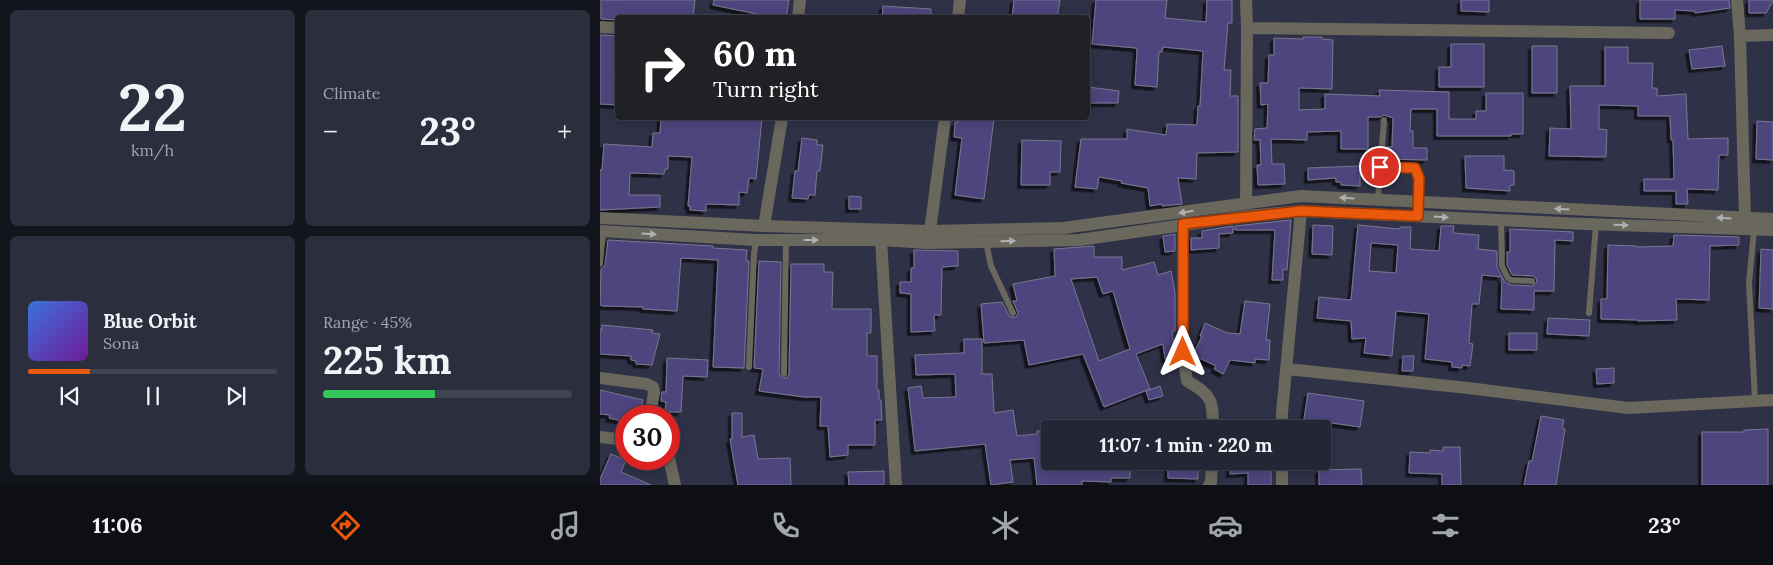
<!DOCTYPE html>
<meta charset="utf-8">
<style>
body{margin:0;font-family:Lora,serif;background:#2b2e3d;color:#f1f3f6;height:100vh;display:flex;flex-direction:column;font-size:19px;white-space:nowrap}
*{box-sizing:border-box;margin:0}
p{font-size:16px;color:#a3a5ad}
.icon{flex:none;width:28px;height:28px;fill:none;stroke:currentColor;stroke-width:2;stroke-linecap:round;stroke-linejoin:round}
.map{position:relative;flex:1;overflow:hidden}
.drawer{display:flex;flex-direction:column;gap:10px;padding:10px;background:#13151d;width:600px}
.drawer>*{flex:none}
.top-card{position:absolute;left:15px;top:15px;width:475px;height:105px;border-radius:5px;box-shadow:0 2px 12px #0003,0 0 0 1px #404350;background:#202124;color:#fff;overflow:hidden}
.speed{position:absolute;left:15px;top:405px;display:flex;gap:10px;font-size:25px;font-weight:700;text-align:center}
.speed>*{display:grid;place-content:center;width:65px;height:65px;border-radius:50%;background:#232635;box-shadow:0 2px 12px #0003,0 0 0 1px #404350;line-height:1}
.speed .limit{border:8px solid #d22;background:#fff;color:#111}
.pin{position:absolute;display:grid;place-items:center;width:42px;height:42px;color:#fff;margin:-21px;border:2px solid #fff;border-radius:50%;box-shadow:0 1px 5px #0007}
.me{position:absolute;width:55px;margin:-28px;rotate:0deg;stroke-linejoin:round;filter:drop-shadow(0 0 4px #0008)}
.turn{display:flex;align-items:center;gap:18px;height:105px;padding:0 15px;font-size:22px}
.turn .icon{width:65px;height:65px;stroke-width:2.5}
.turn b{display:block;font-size:35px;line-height:42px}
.big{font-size:38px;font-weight:700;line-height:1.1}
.drawer .card{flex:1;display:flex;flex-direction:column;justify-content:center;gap:8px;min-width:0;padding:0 18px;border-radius:8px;background:#2b2e3d}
.drawer .dial{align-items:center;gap:0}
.dial b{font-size:65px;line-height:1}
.song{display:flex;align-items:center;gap:15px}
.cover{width:60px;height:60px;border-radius:8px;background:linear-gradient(135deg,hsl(220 70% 55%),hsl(280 70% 35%))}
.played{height:5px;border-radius:2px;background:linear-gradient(90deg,#ea580c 25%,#404350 25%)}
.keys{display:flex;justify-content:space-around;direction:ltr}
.heat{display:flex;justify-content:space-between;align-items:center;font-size:28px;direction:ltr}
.charge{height:8px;border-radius:4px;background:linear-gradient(90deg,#34c759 45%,#404350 0)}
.drawer .tiles{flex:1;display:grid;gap:10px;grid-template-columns:repeat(2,1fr)}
.trip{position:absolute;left:441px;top:420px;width:290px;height:50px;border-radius:5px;background:#232635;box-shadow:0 2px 12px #0003,0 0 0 1px #404350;font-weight:700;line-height:50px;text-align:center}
.menu{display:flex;height:80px;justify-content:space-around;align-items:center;background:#0e0f15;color:#a3a5ad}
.menu .icon{width:35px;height:35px}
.menu .on{color:#ea580c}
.menu b{font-size:22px;color:#f1f3f6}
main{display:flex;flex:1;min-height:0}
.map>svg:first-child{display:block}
.building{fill:#4f457e;stroke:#797790;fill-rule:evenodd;filter:url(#shadow)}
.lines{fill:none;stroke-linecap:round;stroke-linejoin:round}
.service{stroke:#6a675d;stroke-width:6}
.minor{stroke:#6a675d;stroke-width:12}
.oneway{fill:#afb0b3}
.route-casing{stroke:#983908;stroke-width:12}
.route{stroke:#ea580c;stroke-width:9}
</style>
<main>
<section class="drawer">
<div class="tiles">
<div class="card dial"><b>22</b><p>km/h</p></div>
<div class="card"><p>Climate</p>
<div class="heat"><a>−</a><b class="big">23°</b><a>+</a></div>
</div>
<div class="card">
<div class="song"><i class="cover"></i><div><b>Blue Orbit</b><p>Sona</p></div></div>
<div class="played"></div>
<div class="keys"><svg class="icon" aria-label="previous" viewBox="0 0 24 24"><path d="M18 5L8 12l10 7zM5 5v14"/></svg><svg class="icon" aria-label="pause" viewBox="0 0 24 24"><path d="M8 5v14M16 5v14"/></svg><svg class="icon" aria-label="next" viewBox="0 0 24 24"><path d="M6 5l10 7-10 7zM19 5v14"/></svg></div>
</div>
<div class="card"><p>Range · 45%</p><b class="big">225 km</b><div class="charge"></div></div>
</div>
</section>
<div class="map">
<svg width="1173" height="485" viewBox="0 0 1173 485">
<defs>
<filter id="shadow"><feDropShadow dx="-3.5" dy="3.5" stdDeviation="0" flood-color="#0009"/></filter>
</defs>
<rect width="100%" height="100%" fill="#2f3247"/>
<path class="building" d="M1,0H95L93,18L18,17V20L1,19Z
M114,0H189L186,18H177L113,5Z
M414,0H460L457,18H412Z
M496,0H567L565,18L606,22L607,0H632V23H628L624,70H631L630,96H638V152L597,153L596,179L578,178L582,204L562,206V204L550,206L548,188L521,183L522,181L499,177L497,189L475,187L481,139H527V129L566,135L567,124L597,125L598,106H600L603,51L563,47L562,52H559L557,87L535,85L537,50L536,48L492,44Z
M861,0H889V12L861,11Z
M1040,0H1129L1130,8L1095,13L1094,11L1075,10V19H1040Z
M1149,0H1173V1L1166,13H1149Z
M283,6L331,9V18H282Z
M0,35L18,36L14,75L18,76V105L0,104Z
M703,37H722V39L733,40L732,89L699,88V110L725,109V94L780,96L779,90L849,92V119H876V111H886V93H923V134H911V136H837V109H811L810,131H813V148H827V160L786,159L787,147H792L793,118L784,115L780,117H768V149H741V131L707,132V140L671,139L672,164H684L685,184L658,185L657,165H661L660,140H654L655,129L667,128L668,104L661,105L660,83H668L669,55H674V38L703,39Z
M851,44H884V87H839V67H851Z
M932,46H957V93H932Z
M1122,46L1125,66L1092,69L1089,50Z
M1005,47H1028V63H1053L1052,88H1057V96L1086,94L1088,139L1128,138V155H1119L1118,190L1087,189L1088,204H1076V191H1044V179H1074L1073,140H1071L1070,116H1038V106L999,105V129L1007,130L1006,157L949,156L950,128L971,129L970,86H1005Z
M488,87L519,91L518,103H488Z
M61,118H90L89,120H138V118H162L156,179L149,178L147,193L139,192V205L106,204V211L90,210V206H88L92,157L68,156V169H65L64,174L30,173L29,195H60V207L0,210V170H2L4,144L52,147L53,133H60Z
M358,118H394L384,199L355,195L362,138L354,137L355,122H358Z
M1157,121L1173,122V160L1156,159Z
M202,138L217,140V145H223L220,171H217L215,195H209L208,199L192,198L195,171H198Z
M422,140L461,141L460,172H450V185H421Z
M865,156H904V170L914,171V185H910V191L866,188Z
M760,166V186L741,185V182H736V178L708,180V168Z
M249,196L261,197V209H249Z
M691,220L687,270L683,269V280H672L675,230H635V226Z
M713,225L733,226L732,255L712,254Z
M758,225L800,229V227H811L810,249L839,251L841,226H854L853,233L879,235L878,249L897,251V267L902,277L882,275L879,304H872L869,343L873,344L870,366L862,365V368L852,367V362L825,359L829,314L796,311L792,356L764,353L766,338L752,339L751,321L717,318L719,297L751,300ZM771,243L798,245L796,273L769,271Z
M633,226V233L619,234V248L591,250V238H602V231Z
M910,229L973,232V241L955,240L954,291H934V310L901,309L902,277L905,282L911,285L932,286L937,282L936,278L933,276L912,275L907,265V252H910Z
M575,234V251L565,252L563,236Z
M1074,235L1139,237V245L1110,246L1109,300L1076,299L1077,320L1038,321V320L1001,319V299H1007L1008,245L1037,246V247L1073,246Z
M8,240L113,246V248L147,250L146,260L149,261L144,368L113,367L118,260L81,258L77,311L43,309V307L3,306L0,305L1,269L5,265Z
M494,246V257H522V270L554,262L558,275L571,271L575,292V331L572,332L576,358L565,359L563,344L536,354L550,389L504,407L483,354L429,365L424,340L384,343L381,304L402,302L410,317H416L418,313L413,301H417L413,284L455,276L454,249ZM497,277L503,294L513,291L530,349L499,361L471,279Z
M1161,249L1173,250V309L1159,308Z
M314,250L358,251V266L342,267L341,315H334L335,331L311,332V294L300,293V282H311V268H314Z
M159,261L181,262L179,374L182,378H187L189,374L191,264H224V272H233L232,309H271V333H267V356H277V390H279V400H281L282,420H275V445H248V455L230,457L228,426H220L221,397H204L159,391L163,369L154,368Z
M645,301L670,304L666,340H670L669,360L655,359V363L630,360L623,374L614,369L616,366L593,355L602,336H600L605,323L627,333L640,334Z
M948,318L990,320L989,336L947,334Z
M2,325L53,330L52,333L60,334L52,365L36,364V361L31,360V356L0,354V329L2,330Z
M909,333H937V350H909Z
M364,339H382V374H392L394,413L413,410L417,436L437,434V431L450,430V461H530V478H511V482L482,481V485H437L434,458L410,460L413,482L391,485L385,444L315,451L308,388L321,386L323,398L356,397L355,374L316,375L315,355L364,353Z
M803,356H814L813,371H802Z
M67,358L108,360L107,377L83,376L81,412H65L66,402L61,401L62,392H66Z
M1014,368V383L997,384L996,369Z
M560,386L563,396L549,400L546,391Z
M0,390L43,400L39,416H26V422L9,418L10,415L0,414Z
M708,393L764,401L760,427L704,419Z
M132,413H142V437L154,435L158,459L190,458L191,485H138L130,439H132Z
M941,416L964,420L962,428L965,429L956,485H924L929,461H932Z
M1168,429V485H1102V432H1144V430Z
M843,447H860L861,485H842V474L809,473L810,452L830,453V450L843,451Z
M11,454L26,460L21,472L51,485H0V479Z
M568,461H598V479L568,478Z
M630,461H671V485H648V473L630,474Z
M761,469L762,485H719V470Z
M284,471V485H249L248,472Z"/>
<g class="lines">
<path class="service" d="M780,167L815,168C822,184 818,199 818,216
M778,199L784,120
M901,220L902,266L908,278L911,280L932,281
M1154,230L1149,283L1155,401
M386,242L391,266L413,313
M0,264L3,232
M989,313L996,225
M149,367L154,254L156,240
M184,374L186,240"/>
<path class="minor" d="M646,0L647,28L646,203
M1137,0L1140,36L1145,219
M198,18L200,0
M358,18L360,0
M0,27L18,28
M647,28L1069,33
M1140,36L1173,35
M0,218L164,226L330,231L463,228L701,196L1173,219
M583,224V352L587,381C612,395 613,400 613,429
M164,226L182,118
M0,231L156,240H281L328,243L479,240L646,216L702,211L985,224L1173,230
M330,231L345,118
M281,240L296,485
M687,369L868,388L1028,408L1173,400
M0,378L47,384L53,387L54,393L50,416
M682,429V413L701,211
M0,437L26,440
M69,458L75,485
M682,461V485
M609,485L611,483L612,461"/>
</g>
<defs><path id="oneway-solid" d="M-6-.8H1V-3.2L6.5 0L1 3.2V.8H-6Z" transform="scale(1.25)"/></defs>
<g class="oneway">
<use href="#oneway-solid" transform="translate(747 198) rotate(-177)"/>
<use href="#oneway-solid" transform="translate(962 209) rotate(-177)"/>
<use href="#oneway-solid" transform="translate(586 212) rotate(171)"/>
<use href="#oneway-solid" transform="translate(841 217) rotate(3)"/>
<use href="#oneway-solid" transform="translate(1124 218) rotate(-177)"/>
<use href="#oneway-solid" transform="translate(1021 225) rotate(2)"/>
<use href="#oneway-solid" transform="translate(49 234) rotate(3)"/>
<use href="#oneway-solid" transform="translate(211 240)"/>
<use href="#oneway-solid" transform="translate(408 241) rotate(-1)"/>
</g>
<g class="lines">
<defs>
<path id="route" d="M583,352V224L701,211L818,216L819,178L815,168L780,167"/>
</defs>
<use href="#route" class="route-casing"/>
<use href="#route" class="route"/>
</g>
</svg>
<div class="speed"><div class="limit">30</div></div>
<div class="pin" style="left:780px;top:167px;background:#d93025"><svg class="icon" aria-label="arrive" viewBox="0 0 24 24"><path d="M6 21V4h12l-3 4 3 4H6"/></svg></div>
<svg class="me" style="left:583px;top:352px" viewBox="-20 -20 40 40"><path d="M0-17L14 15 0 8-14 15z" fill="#ea580c" stroke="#fff" stroke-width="4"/></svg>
<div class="trip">11:07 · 1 min · 220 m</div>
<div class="top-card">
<div class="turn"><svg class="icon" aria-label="right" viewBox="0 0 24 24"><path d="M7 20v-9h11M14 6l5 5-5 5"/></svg><div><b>60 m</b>Turn right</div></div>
</div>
</div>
</main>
<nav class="menu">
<b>11:06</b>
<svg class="icon on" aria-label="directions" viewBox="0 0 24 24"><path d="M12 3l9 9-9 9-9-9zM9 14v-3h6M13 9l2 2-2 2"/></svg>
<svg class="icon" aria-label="music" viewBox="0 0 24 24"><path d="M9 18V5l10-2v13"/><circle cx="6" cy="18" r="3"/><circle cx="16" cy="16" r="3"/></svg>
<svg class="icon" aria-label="phone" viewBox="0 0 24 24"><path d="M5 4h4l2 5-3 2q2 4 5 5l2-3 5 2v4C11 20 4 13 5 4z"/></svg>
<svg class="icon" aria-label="climate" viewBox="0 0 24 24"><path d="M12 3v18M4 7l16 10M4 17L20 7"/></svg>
<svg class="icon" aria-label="car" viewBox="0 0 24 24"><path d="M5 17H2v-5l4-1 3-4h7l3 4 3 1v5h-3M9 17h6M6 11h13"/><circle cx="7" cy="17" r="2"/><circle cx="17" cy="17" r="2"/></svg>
<svg class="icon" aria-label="filters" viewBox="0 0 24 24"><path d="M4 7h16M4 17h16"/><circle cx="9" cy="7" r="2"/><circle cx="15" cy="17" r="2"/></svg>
<b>23°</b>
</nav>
